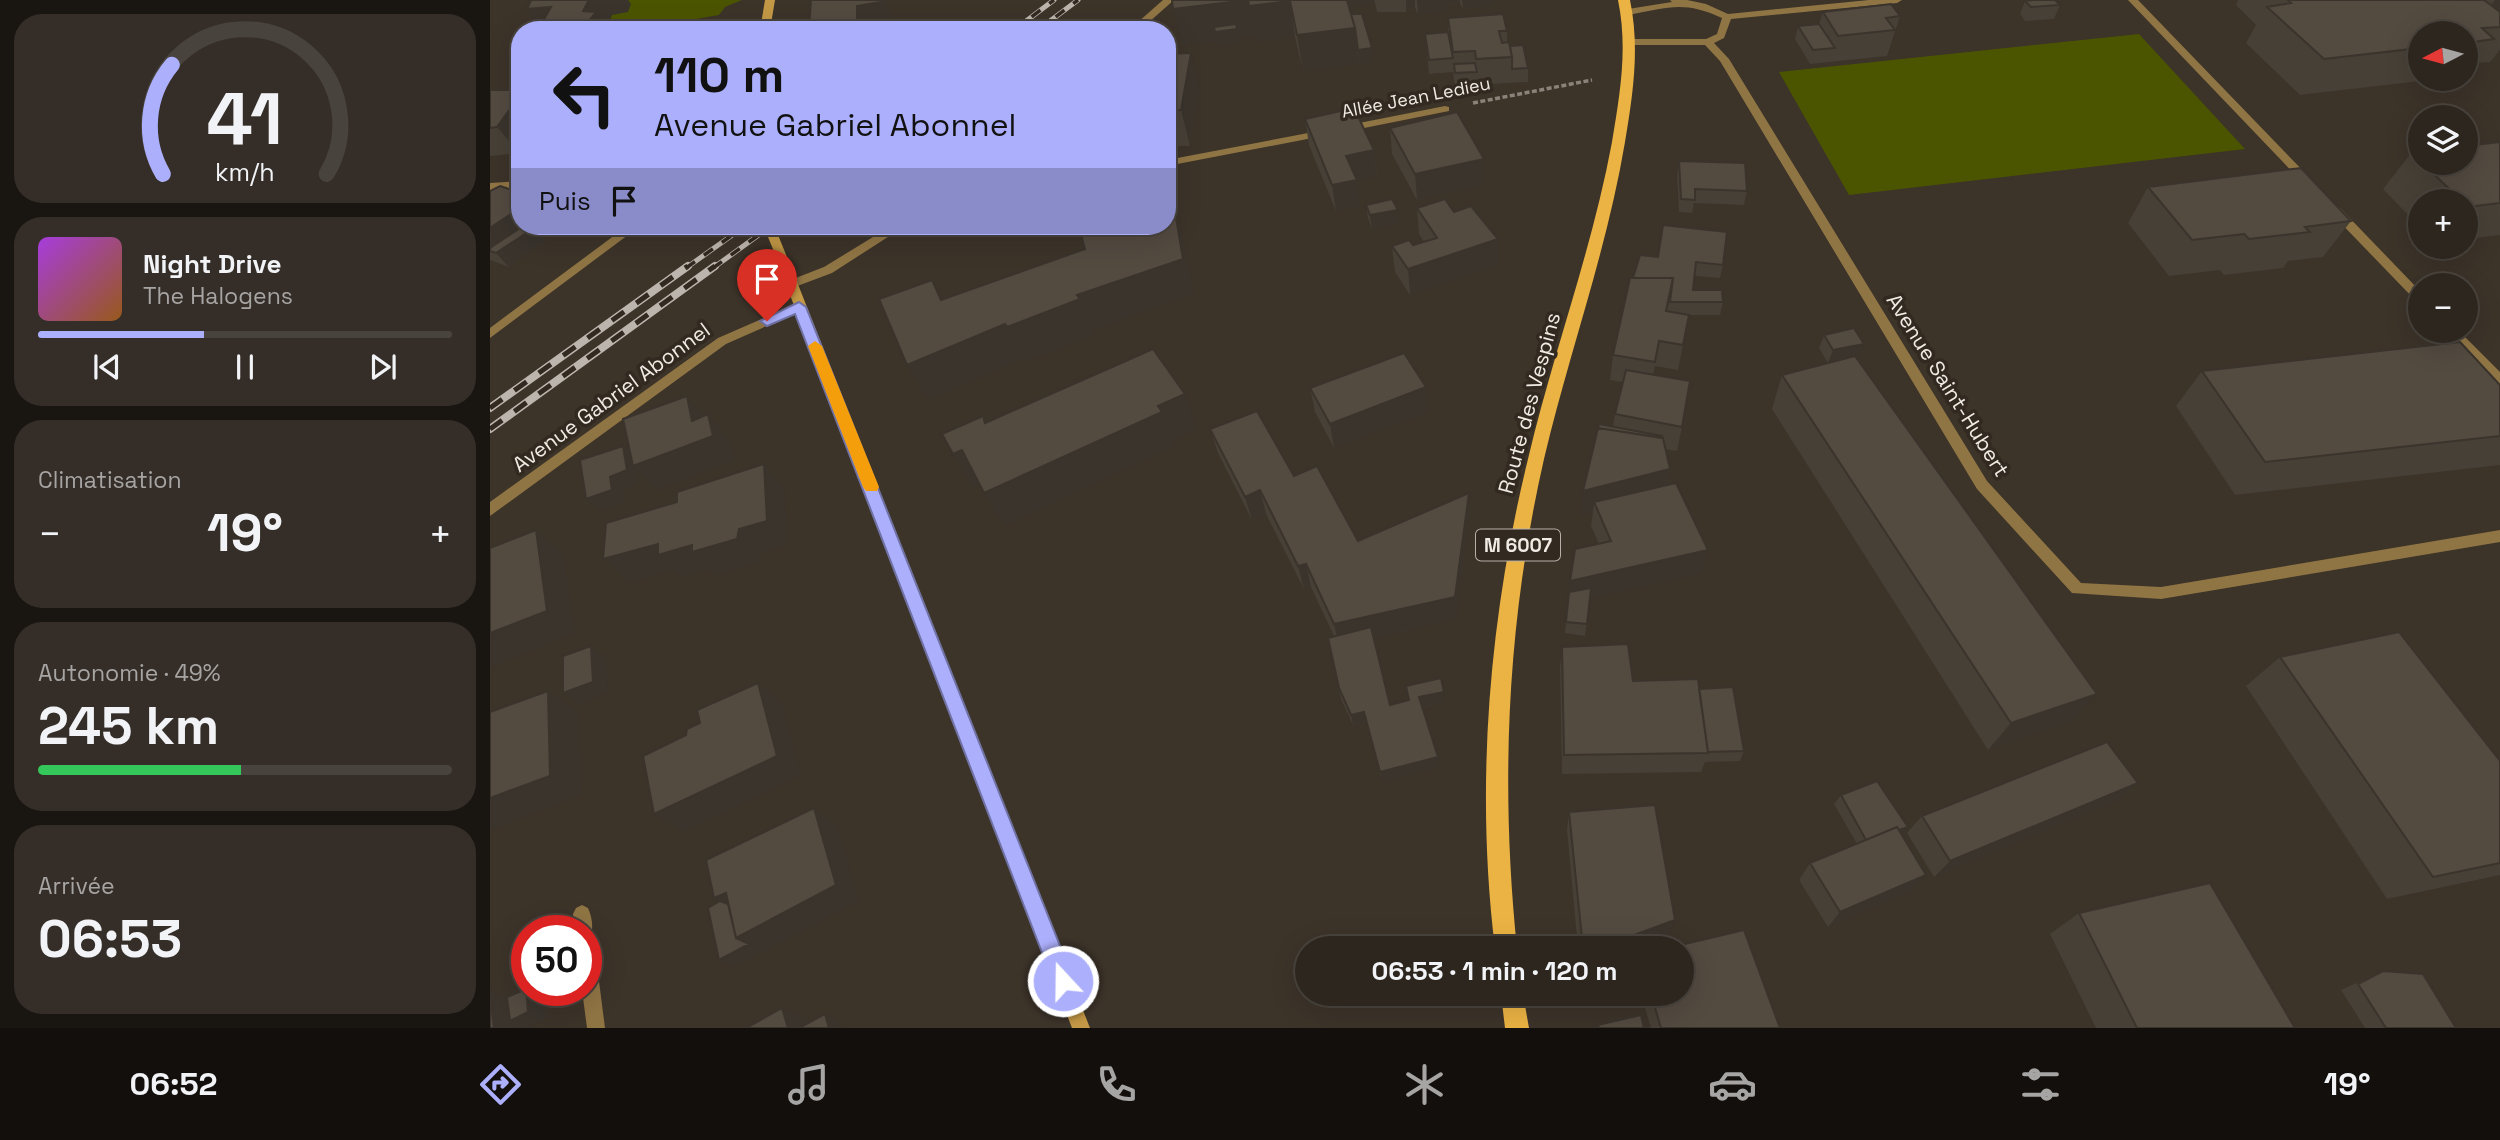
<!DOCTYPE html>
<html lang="fr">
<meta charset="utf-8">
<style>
body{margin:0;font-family:"Space Grotesk",sans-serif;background:#352e28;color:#f1f3f6;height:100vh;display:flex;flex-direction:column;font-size:26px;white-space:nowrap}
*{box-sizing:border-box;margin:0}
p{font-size:23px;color:#a7a5a4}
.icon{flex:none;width:38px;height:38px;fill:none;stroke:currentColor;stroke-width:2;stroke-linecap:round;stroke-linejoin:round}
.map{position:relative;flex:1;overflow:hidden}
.drawer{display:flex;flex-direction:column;gap:14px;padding:14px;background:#191511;width:490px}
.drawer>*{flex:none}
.hud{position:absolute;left:21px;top:21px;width:665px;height:214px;border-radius:28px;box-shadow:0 7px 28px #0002,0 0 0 2px #48433d;background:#acaffb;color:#111;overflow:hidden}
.needle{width:46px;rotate:264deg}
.fabs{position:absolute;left:1918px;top:21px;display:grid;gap:14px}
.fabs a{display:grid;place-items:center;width:70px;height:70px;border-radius:50%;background:#2d261f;box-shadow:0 7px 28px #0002,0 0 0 2px #48433d;font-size:35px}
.speed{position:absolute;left:21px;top:915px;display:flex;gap:14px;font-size:35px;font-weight:700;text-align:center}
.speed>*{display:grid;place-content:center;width:91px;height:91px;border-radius:50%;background:#2d261f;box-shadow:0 7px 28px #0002,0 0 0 2px #48433d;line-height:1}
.speed .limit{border:10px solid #d22;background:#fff;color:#111}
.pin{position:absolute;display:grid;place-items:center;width:60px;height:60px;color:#fff;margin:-72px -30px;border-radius:50% 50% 50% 0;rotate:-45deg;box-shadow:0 0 7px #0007}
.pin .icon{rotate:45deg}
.me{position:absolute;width:77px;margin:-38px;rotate:339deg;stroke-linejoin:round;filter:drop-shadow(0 0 5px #0008)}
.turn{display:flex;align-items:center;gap:24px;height:147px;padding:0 28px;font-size:32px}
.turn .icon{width:91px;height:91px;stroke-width:2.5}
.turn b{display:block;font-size:49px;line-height:60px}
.then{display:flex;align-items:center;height:66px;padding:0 28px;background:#0003;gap:14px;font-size:26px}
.big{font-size:52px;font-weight:700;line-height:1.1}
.drawer .tile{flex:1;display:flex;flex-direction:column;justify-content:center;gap:10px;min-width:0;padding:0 24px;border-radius:28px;background:#352e28}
.drawer .dial{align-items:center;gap:0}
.dial svg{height:182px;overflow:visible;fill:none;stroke:#48433d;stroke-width:7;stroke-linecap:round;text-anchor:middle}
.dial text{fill:#f1f3f6;stroke:none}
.song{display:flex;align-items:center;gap:21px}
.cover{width:84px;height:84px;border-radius:10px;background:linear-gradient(135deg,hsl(280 70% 55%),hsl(30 70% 35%))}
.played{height:7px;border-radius:4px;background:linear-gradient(90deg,#acaffb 40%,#48433d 40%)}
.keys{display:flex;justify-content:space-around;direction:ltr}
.heat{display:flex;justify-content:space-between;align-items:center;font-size:38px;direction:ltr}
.charge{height:10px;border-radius:5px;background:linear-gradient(90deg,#34c759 49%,#48433d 0)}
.trip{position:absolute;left:805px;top:936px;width:399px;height:70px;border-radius:35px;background:#2d261f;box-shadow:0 7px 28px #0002,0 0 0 2px #48433d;font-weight:700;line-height:70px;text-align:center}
.tab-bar{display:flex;height:112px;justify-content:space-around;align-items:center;background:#120f0c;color:#a7a5a4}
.tab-bar .icon{width:49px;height:49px}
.tab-bar .on{color:#acaffb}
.tab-bar b{font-size:32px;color:#f1f3f6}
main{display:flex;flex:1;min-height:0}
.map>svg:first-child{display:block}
.green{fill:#4b5500}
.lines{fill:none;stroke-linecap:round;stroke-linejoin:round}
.path{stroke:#8a837a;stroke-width:3.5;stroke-dasharray:5 2.5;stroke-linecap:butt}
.street{fill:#907544;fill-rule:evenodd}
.secondary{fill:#c39846;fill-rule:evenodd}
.primary{fill:#ebb343;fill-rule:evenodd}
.rail-far1-casing{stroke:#bcb5ae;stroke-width:5}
.rail-casing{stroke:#bcb5ae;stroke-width:8}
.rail-far1{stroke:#322920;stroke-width:3.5;stroke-dasharray:11;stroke-linecap:butt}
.rail{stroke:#322920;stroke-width:5;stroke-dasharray:15;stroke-linecap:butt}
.secondary-bridge-far1{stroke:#c39846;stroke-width:10}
.secondary-bridge{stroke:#c39846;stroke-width:13}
.wall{fill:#474037}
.shaded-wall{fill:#3a342d}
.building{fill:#534a40;stroke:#3a342d;stroke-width:2}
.route{fill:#acaffb;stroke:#7072a3;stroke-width:2}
.slow{fill:#f59e0b}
.labels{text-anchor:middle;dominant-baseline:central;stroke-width:7;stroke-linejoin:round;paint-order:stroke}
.far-street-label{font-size:18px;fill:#f1ebe5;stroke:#322920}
.shield{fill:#322920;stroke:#b8b1aa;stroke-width:2}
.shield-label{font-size:19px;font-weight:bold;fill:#f1ebe5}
.street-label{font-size:21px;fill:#f1ebe5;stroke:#322920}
</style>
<main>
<section class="drawer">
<div class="tile dial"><svg viewBox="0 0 100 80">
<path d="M14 69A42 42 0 1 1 86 69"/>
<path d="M14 69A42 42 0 0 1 18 21" stroke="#acaffb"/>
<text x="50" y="56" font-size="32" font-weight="700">41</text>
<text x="50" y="72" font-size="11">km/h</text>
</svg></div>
<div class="tile">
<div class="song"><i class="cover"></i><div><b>Night Drive</b><p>The Halogens</p></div></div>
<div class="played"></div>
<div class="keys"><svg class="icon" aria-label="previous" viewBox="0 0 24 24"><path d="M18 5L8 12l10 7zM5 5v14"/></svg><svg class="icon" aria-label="pause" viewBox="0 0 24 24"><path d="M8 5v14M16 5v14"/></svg><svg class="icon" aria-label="next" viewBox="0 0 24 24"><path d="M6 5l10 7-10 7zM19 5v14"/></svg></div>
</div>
<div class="tile"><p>Climatisation</p>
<div class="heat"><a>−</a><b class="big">19°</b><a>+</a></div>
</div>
<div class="tile"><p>Autonomie · 49%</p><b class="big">245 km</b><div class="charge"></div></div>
<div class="tile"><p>Arrivée</p><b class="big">06:53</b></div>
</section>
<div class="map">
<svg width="2010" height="1028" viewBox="0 0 2010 1028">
<rect width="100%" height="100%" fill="#3c3329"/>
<path class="green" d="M126,0H252L235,7L229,15L178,24L118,27Z
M1649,34L1755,149L1359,195L1289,72Z"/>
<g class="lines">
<path class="path" d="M983,103L1102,80"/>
<path class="street" d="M673,0H684L650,30H639Z
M1180,0H1197L1216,4L1238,14L1379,0H1412L1407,3L1241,19L1234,38L1224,43L1239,59L1497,481L1591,583L1671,587L2010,530V542L1671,599L1582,593L1487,489L1230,61L1215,45H1140L1135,42L1140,39H1216L1227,34L1232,18C1193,0 1178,8 1138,15L1133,12L1138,9L1182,2Z
M1638,0H1648L1821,179V183H1813Z
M955,106L959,107V111L854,132L849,129L854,126Z
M834,130L839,133L838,135L677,166V160Z
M30,181V188L0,191V183Z
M1846,207L1850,208L1930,291V302L1926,301L1842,214V208Z
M137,226H150L0,338V328Z
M401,226H415L342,273L302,288L296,284L298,281L334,267Z
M309,303L315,307L313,310L236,344L0,516V502L228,338Z
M1956,331H1969L2010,372V385L2005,383Z
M92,905L98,908C102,917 104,928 100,937L96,939V931H85L83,914L86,908Z
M96,941L102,944L105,950L115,1028H97L92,990H96Z"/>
<path class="secondary" d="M275,0H285L280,30H270Z
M296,265L302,269L600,1028H582L290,269Z"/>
<path class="primary" d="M1128,0H1140C1150,48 1143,94 1135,142C1117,250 1079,353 1054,459C1017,621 1010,784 1027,948H1005C985,786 999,618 1038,459C1063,353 1102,250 1122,142C1130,94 1138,48 1128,0Z
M1011,994H1033L1039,1028H1015Z"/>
<defs>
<path id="rail-far1" d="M524,30L564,0
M548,30L588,0
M196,268L255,226
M223,268L281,226"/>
<path id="rail" d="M0,408L198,266
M0,429L225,266"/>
</defs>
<use href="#rail-far1" class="rail-far1-casing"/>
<use href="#rail" class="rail-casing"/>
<use href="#rail-far1" class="rail-far1"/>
<use href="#rail" class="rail"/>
<path class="secondary-bridge-far1" d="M279,226L296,268"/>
<path class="secondary-bridge" d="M295,266L296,269"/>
</g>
<path class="wall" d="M682,0H1004V5L973,9L970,3L957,4V11L928,15L925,8L916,9V12H887L885,3L864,6L862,14L883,62L813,71L805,37L765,42L764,36L748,38L749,43L728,45L727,41L692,45Z
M1748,0H2010V50L2000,62L1985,63L1976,75V33H1930V79H1947L1810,95L1756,43L1766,25L1746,5Z
M1535,1L1570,5L1564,19L1535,21L1530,14Z
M1333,12L1410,16L1397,56L1320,64L1305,39L1308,26L1329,24Z
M958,18L1017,31V42L1038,68V82L965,86L963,72L939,74L935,34L958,32Z
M677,54L710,89L700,146H677Z
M0,90H30V151L29,153L0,156Z
M815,119L884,150L887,176L867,180L870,206L846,211L819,145Z
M900,128L994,185L927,200L902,154Z
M2010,142V235L1976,239V201H1930V227L1893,189L1921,153L1930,152V163H1976Z
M1189,161L1257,191L1254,205L1204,203L1202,213L1189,212L1187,175Z
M1658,187L1861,221L1833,257L1798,261L1793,268L1734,275L1730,270L1679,276L1638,223Z
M0,191L30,226H65L51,235L56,241L19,267L0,260Z
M876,205L909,223L882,229L878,218Z
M927,208L1008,265L920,295L905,272L902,246L923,245L934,242L929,234Z
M1150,255L1233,265L1230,278L1205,276L1203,290L1233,302L1230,315H1199L1188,370L1165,366L1163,375L1192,427L1187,451L1175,449L1180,469L1177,485L1212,573L1100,598L1095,636L1075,633L1080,581L1109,544L1101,526L1103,512L1091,515L1123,426L1125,414L1133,382L1120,380L1123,355L1143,278Z
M1334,335L1369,357L1366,358L1581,722L1498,750L1282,409L1292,375L1338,363L1329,348Z
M1712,371L2010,385V465L1745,495L1686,406Z
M820,388L938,412L844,448L825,412Z
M720,429L804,476L868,541L979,493V517L966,619L884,638L900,705L918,700L916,686L955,702L932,708L949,767L892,782L876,722L863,725L851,699L838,638L844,636L821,587L814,589L776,514L762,520L728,453Z
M1072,647L1143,681L1209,689L1254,751L1250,761L1215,762L1211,772L1072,774L1070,668Z
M1790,657L2010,761V875L1897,899L1756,686Z
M1648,783L1626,801L1444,877L1417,833L1432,816Z
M1351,795L1411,835L1421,891L1338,927L1309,880L1320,863L1367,844L1344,804Z
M1079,812L1179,934L1142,948H1088L1077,830Z
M1589,913L1805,1028H1606L1560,934Z
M1893,971L1966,1028H1875L1851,990Z
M1106,994H1149L1110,1006Z
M1151,994H1192L1290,1028H1161Z"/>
<path class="shaded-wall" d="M99,0H138L141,4L138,12L122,15L116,27L96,25L93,11Z
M391,0H395L402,17L403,28L391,30H347L367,6Z
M758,0L800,1L805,37L765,42L764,36L748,38L749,43L728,45L727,41L692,45L683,9Z
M856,0H884L885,3L864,6L861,22L865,28L869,64L813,71L807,35Z
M916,0H925V8L916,9Z
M927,0H970V3L957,4V11L928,15Z
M972,0H1004V5L973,9Z
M2005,0H2010V18L1990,20Z
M61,7L52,30L37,9Z
M151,23L155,30H147Z
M882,48L883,62L869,64L868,50Z
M701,53L710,89L700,146L691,110Z
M30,95V151L29,153L7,127Z
M884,150L887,176L867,180L870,206L846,211L842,185L856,156Z
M994,159V185L927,200L925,174Z
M684,206L694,242L704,294L602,330L604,335L534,362L532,359L438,400L417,365L515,324L587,295Z
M30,208V226H65L51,235L56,241L19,267L6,253L0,251V228Z
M908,210L909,223L882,229L880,215Z
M1008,239V265L920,295L918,269Z
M1374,344L1369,357L1338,363L1343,350Z
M936,387L938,412L844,448L840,424Z
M695,394L707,429L682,440L684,446L514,526L494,493L668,406Z
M197,396L219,421L218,414L239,439L245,460L167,490L147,470L149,483L133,490L135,502L110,511L96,499L120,477L133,446L146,458L202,421Z
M472,450L492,484L483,488L463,454Z
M274,464L294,488L298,544L271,552L269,562L225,575L220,569L192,577L184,570L139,582L113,559L168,544L202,545L249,529Z
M1180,469L1175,493L1104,502L1103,512L1091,515L1093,491Z
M770,490L776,514L762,520L755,497Z
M979,493V517L966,619L849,646L844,624Z
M46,530L73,553L85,633L0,667V633Z
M1218,550L1212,573L1078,603L1080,581Z
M816,564L821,587L814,589L808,566Z
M101,646L116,657L118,692L89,704L73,693Z
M268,683L292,703L311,775L193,832L164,814Z
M58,691L88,711L92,794L0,830V798Z
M954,692L955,702L930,708L929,697Z
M1607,694L1581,722L1498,750L1521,723Z
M874,712L876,722L863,725L861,715Z
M948,757L949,767L892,782L890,772Z
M1648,783L1626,801L1444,877L1460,861Z
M324,808L347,825L369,901L244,967L229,960L246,938L252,913L224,898L236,893Z
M1418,827L1410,836L1378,843Z
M1436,875L1421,891L1338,927L1350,912Z
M1185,920L1179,934L1142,948H1109Z
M36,989L37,990H40L55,996L57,1018L40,1027V1028H4L0,991L37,1004Z
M1130,994H1149L1110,1006L1112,1000Z
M292,1008L319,1020L321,1028H298Z
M335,1014L348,1020L351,1028H339Z"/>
<path class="building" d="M41,0H99L93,11L106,12L96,25L151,23L147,30H48L61,7L37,9Z
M321,0H391V2L367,6V26L347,30H319Z
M682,0H857L865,28L807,35L800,1L759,6L758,0L683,9Z
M1543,0H1565L1570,5L1541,7L1535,1Z
M1798,0H1994L2010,12V27L1992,28L2004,39L1976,43V33H1930V48L1834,59L1777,7L1801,3Z
M1401,4L1410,16L1396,18L1405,30L1348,36L1333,12Z
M861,14H872L882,48L868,50L865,28Z
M1013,14L1017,31H1009L1012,43L1019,42L1022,57L986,59L985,51L963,52L958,18Z
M746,24L747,29L725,32L724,27Z
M1329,24L1345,48L1323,50L1308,26Z
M958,32L963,58L939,60L935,34Z
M1033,45L1038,68L1022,69V57L1020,46Z
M701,53L691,110H677V54Z
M985,63L987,72L965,73L964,64Z
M0,90H30V95L7,127L0,128Z
M864,108L884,150L856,156L867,180L842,185L815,119Z
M967,112L994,159L925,174L900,128Z
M2010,142V203L1978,207L1976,205V201H1972L1932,163H1976V146Z
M1930,152V161L1921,153Z
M1189,161L1255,163L1257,191L1205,189V200L1191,199Z
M1811,168L1861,221L1815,227L1820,232L1759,239L1754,234L1702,240L1658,187Z
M10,186L28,192L30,191V208L0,228V191Z
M677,199L680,207L684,206L693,259L587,295L590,299L517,327L515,324L417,365L389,299L442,280L451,300L595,249L589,226H677Z
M902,199L908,210L880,215L876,205Z
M955,199L964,212L981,206L1008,239L918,269L902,246L919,240L923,245L947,238L927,208Z
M1173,225L1237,232L1233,265L1206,262L1203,290H1232L1233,302H1180L1183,278H1143L1150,255L1168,257Z
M33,226H38L44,228L6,253L0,251V248Z
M1140,278H1183L1176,311L1199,315L1193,345L1169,341L1165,362L1123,355Z
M1364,328L1374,344L1343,350L1334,335Z
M1970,342L2010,385V436L1775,462L1712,371Z
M663,349L695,394L668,406L672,412L494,493L472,450L463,454L452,434L493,416L495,423Z
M914,353L936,387L840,424L820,388Z
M1365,356L1607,694L1521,723L1292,375Z
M1136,370L1200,381L1192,427L1125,414Z
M197,396L202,421L218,414L223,436L143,466L133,419Z
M767,411L804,476L827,466L868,541L979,493L965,597L844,624L816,564L808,566L770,490L755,497L720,429Z
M1109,424L1172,436L1171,438L1108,428Z
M1108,428L1173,438L1180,469L1093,491Z
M133,446L137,470L120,477L122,490L96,499L90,460Z
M274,464L277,521L249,529L247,539L202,552V545L168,555V544L113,559L116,523L187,502V492Z
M1186,483L1218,550L1080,581L1085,549L1121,541L1104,502Z
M46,530L57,611L0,633V548Z
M1101,588L1097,624L1076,622L1079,592Z
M881,627L900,705L919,700L916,686L951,678L954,692L929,697L948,757L890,772L874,712L861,715L849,688L838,638Z
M1909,632L2010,761V863L1943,877L1790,657Z
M1138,644L1143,681L1208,679L1218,753L1074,755L1072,647Z
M101,646L103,682L73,693V656Z
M268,683L287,756L164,814L153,756L196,735L197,729L210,723L207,710Z
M1243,687L1254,751L1218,752L1209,689Z
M58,691L60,776L0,798V712Z
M1617,742L1648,783L1460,861L1432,816Z
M1387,781L1418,827L1409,830L1407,827L1376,840L1351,795Z
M1165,805L1185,920L1109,948H1093L1079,812Z
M324,808L346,885L246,938L236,893L224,898L216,860Z
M1407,827L1436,875L1350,912L1320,863Z
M1720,883L1805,1028H1647L1589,913Z
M230,901L238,904L246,938L259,944L229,960L218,908Z
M1254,930L1290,1028H1171L1161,994H1192V948H1178Z
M1139,945L1140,948H1130Z
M1893,971L1933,974L1966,1028H1896L1868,984Z
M36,989L38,1012L20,1021L17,997Z
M1110,994H1130L1112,1000Z
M0,996L4,1028H0Z
M292,1008L298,1028H256Z
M335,1014L339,1028H309Z
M1151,1015L1154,1028H1109L1108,1025Z"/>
<path class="route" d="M309,302L316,307L584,981L581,989L573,992L566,989L563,981L305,314L277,326L270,321Z"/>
<path class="slow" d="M325,341L332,346L389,487L387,491H376L373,487L318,346Z"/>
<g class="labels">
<g class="far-street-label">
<text transform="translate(926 97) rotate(-11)">Allée Jean Ledieu</text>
</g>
<rect class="shield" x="986" y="529.5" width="84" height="31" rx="5"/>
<g class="shield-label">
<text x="1028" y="545">M 6007</text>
</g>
<g class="street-label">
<text transform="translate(1458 385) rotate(58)">Avenue Saint-Hubert</text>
<text transform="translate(121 397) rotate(-36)">Avenue Gabriel Abonnel</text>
<text transform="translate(1039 403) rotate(-75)">Route des Vespins</text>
</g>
</g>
</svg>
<div class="fabs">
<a><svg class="needle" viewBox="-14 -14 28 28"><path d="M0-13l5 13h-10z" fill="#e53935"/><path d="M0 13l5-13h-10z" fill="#a7a5a4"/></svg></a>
<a><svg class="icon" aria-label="layers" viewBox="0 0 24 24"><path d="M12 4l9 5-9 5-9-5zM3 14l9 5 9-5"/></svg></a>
<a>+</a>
<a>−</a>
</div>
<div class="speed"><div class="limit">50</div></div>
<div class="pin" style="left:277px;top:321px;background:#d93025"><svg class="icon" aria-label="arrive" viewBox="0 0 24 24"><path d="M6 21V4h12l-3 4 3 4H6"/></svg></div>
<svg class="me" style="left:573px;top:981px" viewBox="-20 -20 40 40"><circle r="17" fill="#acaffb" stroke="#fff" stroke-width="3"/><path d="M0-11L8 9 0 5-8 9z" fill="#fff"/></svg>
<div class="trip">06:53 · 1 min · 120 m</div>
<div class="hud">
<div class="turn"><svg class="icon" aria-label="left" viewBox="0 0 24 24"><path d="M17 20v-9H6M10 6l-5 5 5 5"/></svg><div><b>110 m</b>Avenue Gabriel Abonnel</div></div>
<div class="then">Puis<svg class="icon" aria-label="arrive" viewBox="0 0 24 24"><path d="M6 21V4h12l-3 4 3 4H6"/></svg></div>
</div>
</div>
</main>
<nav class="tab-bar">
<b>06:52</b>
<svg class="icon on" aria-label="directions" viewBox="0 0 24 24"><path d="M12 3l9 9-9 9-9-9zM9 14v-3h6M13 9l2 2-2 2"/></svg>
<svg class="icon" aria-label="music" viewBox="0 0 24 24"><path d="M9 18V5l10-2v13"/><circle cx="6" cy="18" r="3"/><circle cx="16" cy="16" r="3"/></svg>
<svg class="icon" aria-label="phone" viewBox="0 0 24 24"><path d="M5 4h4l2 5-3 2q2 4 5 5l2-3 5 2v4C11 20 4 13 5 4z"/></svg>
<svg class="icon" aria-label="climate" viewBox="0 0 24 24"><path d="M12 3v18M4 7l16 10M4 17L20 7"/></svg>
<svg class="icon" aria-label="car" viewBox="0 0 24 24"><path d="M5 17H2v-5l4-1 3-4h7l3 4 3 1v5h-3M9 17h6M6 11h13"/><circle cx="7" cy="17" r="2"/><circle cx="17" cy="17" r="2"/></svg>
<svg class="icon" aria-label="filters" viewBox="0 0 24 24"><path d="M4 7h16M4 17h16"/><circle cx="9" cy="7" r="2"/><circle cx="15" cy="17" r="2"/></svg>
<b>19°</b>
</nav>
